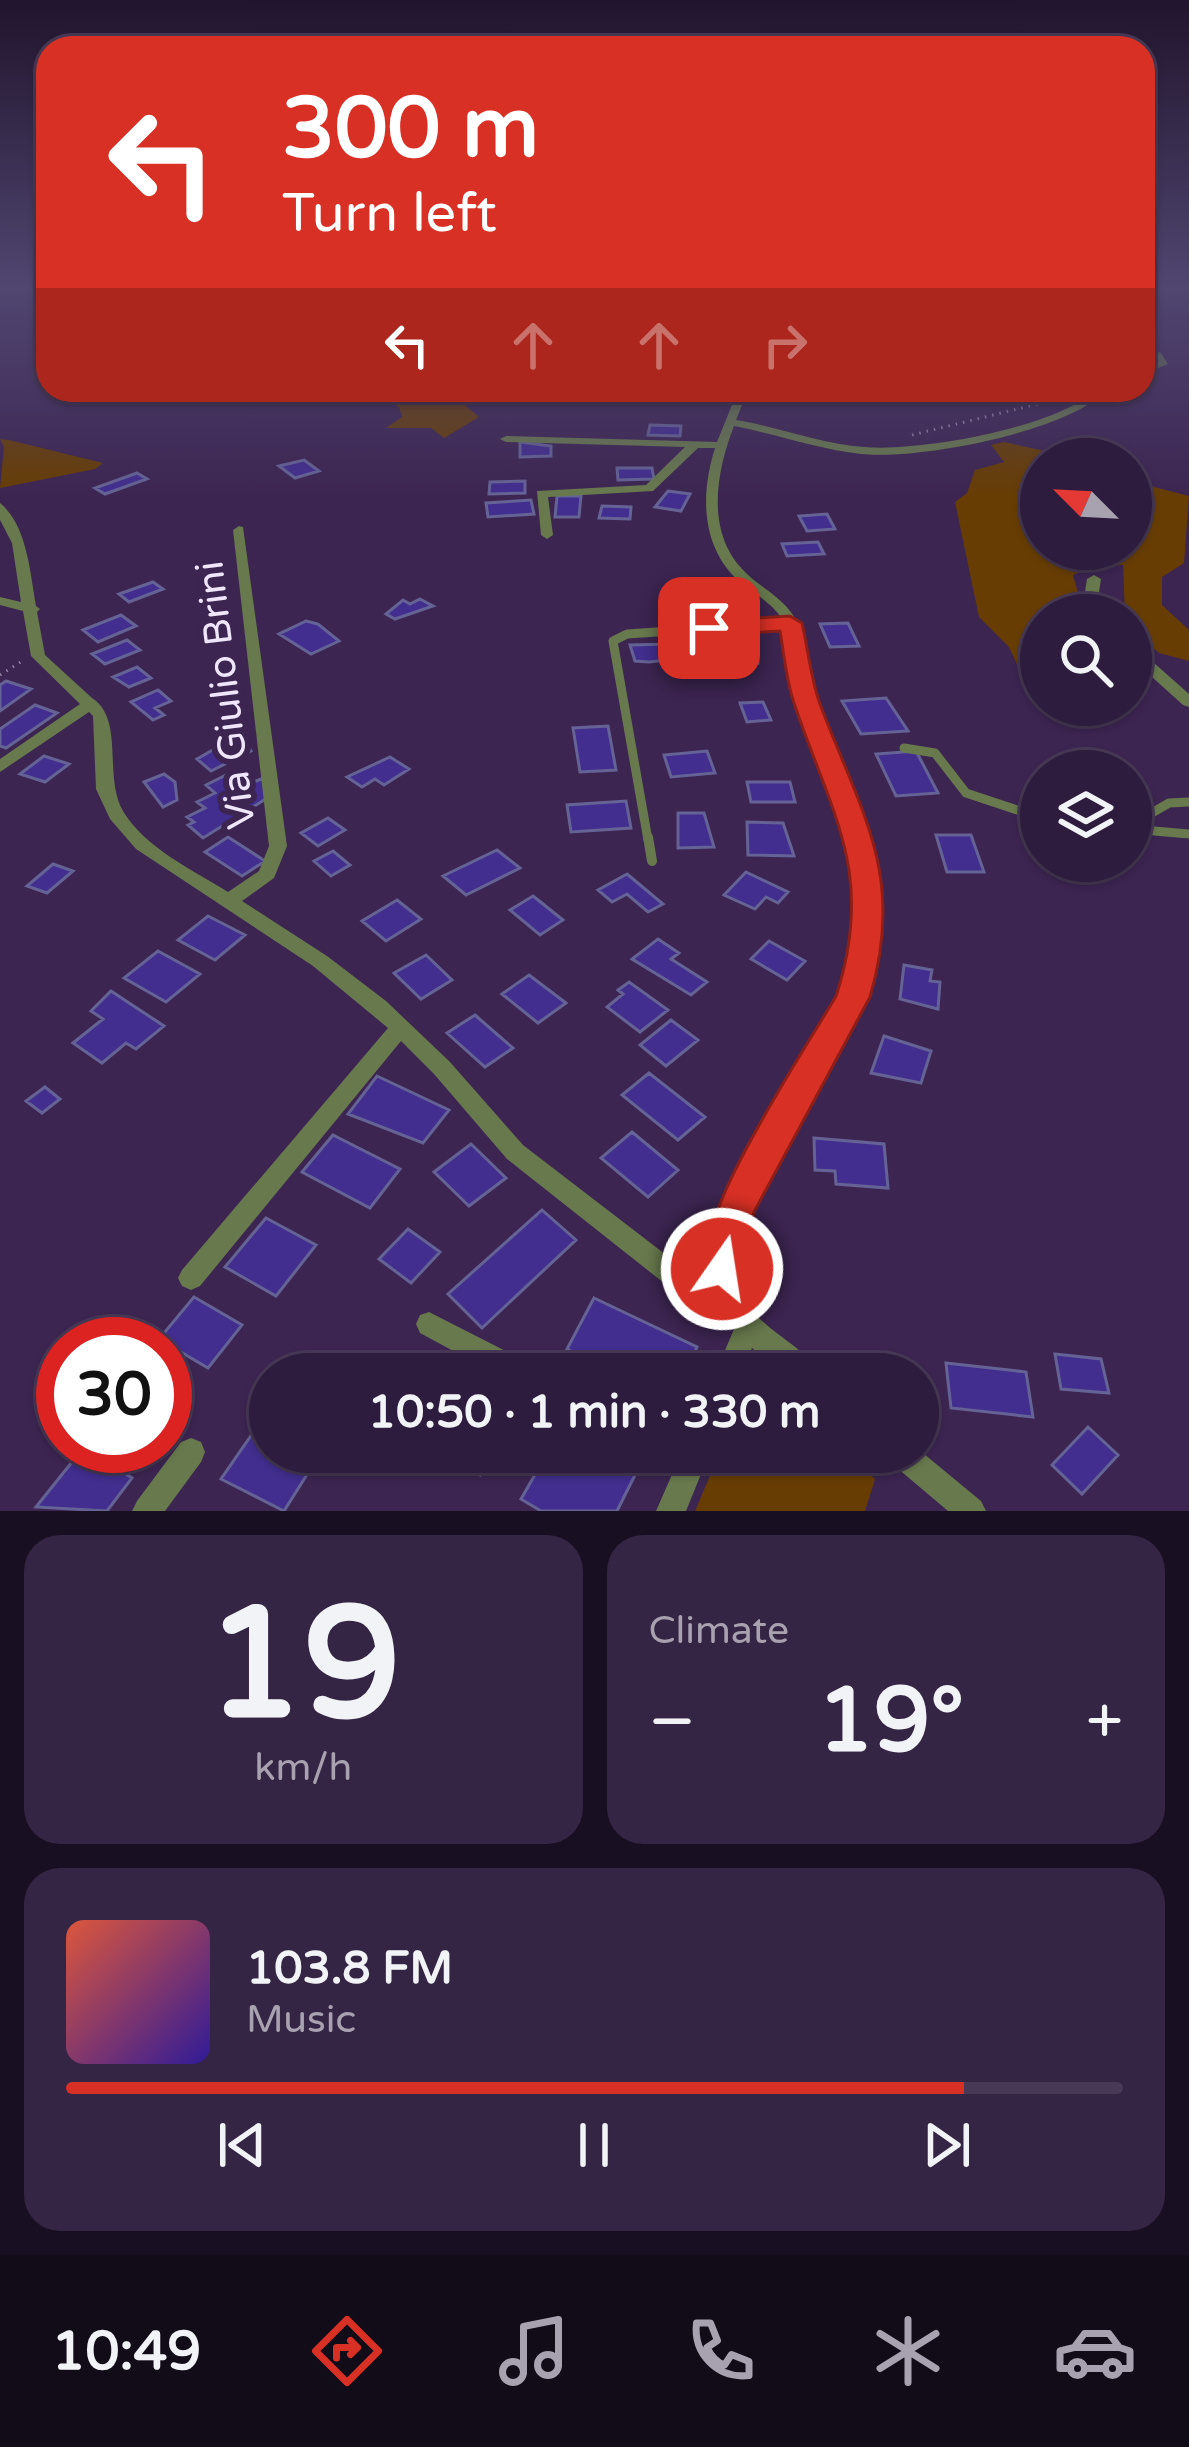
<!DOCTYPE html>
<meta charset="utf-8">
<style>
body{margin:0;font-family:"Varela Round",sans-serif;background:#352544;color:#f1f3f6;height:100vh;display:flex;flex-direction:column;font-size:45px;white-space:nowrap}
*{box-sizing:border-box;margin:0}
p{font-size:39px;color:#a7a1b0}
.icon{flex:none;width:66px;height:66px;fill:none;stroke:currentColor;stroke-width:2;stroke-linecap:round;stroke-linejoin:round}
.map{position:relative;height:1511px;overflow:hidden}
.details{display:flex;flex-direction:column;gap:24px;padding:24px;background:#190f22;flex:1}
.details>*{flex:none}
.top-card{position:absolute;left:36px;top:36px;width:1119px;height:366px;border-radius:36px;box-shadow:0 3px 9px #0004,0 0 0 3px #483a57;background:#d93025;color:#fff;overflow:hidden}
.needle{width:78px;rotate:294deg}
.buttons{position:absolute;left:1020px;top:438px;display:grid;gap:24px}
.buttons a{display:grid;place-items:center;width:132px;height:132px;border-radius:50%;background:#2d1c3d;box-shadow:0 3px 9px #0004,0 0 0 3px #483a57;font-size:60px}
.speed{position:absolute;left:36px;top:1317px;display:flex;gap:24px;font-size:60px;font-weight:700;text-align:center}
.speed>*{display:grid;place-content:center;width:156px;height:156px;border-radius:50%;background:#2d1c3d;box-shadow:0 3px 9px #0004,0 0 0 3px #483a57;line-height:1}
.speed .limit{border:18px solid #d22;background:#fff;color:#111}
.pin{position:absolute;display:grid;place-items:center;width:102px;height:102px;color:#fff;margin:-51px;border-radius:24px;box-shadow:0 6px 18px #0006}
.me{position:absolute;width:132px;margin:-66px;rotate:13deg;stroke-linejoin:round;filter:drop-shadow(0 0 9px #0008)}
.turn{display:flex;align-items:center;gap:42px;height:252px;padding:0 48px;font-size:54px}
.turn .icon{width:156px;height:156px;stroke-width:2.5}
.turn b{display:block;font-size:84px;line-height:102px}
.lanes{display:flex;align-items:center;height:114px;padding:0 48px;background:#0003;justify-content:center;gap:60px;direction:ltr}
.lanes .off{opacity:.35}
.big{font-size:90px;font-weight:800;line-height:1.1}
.details .card{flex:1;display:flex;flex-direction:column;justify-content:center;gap:18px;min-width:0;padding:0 42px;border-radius:36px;background:#352544}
.details .dial{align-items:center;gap:0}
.dial b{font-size:156px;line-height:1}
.song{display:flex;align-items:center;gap:36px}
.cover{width:144px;height:144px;border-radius:18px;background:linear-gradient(135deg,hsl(10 70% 55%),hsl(250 70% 35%))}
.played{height:12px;border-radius:6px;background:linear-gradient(90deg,#d93025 85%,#483a57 85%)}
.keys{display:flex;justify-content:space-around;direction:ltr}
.heat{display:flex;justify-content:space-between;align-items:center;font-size:66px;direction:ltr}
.details .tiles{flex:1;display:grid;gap:24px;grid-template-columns:1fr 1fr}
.card:last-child{grid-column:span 2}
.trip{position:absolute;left:249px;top:1353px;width:690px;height:120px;border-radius:60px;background:#2d1c3d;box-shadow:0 3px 9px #0004,0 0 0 3px #483a57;font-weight:800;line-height:120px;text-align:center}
.tabs{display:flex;height:192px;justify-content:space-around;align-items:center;background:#120b18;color:#a7a1b0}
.tabs .icon{width:84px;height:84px}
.tabs .current{color:#d93025}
.tabs b{font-size:54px;color:#f1f3f6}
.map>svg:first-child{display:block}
.green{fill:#673d04}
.building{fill:#412e8e;stroke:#656295;stroke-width:3}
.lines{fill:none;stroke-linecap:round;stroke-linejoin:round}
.path{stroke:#9383a4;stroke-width:3;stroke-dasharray:1.5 6;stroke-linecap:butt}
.service-far1{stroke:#68794d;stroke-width:9}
.service{stroke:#68794d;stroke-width:10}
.minor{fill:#68794d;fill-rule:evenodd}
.route{fill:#d93025;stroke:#8d1f18;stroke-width:3}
.labels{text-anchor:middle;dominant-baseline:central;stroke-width:12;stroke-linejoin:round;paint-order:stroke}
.street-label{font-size:39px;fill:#f0e6fc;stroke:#3c2551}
</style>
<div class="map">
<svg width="1189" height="1511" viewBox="0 0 1189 1511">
<rect width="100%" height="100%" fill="#3c2551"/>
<path class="green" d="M361,390H447L479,417L444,438L431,428H386L402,417L399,407Z
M0,439L9,440L103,463L95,469L0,488L4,447Z
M1004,442L1081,459H1041V549H1131V481L1189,496L1184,563L1162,577V605L1189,630V661L1159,653L1131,628V615H1125L1123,565L1095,566L1073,575L1084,615H1041V676L1021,673L1009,647L979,617L955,502L967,493L975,470L1004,462L991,445Z
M720,1452H845L875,1479L865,1511H695Z"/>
<path class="building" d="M650,425L681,426L680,436L648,435Z
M520,442L551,446V456L520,457Z
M304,460L319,471L295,478L279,466Z
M617,468H652L654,479L618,480Z
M137,473L147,479L105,494L95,488Z
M525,481V493L489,494L490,482Z
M668,491L690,494L681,511L655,507Z
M557,496H581L579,517H555Z
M531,500L534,514L488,517L486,503Z
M602,506L631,507L630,519L599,518Z
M827,514L835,529L807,531L799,516Z
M818,542L824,554L787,556L782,544Z
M153,582L163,589L129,602L119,594Z
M420,599L433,606L395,619L386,614L403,600L410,604Z
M121,615L136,626L98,642L83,630Z
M306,621L318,624L339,641L311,654L279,634Z
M848,623L859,646L830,647L820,624Z
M756,639L758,663L718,664L716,640Z
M127,640L140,650L105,664L92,654Z
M672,644L677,659L649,662L635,661L630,645Z
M137,667L151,678L129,687L113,677Z
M6,681L31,689L0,711V685Z
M158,690L171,701L155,708L164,715L153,720L131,702Z
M886,698L908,731L861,734L842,701Z
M763,702L771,720L747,722L740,703Z
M35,705L57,713L6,748L0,746V729Z
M608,726L616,770L580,772L573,728Z
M239,735L251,751L211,771L197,759Z
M707,751L715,773L671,777L664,755Z
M916,751L938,793L896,796L876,754Z
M44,756L69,764L45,782L20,774Z
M390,757L409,769L384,785L375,779L362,787L347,777Z
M164,774L175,782L177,800L163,807L144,782Z
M228,774L237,781L247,777L254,782L261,779L268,784L269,797L203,838L188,825L194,822L187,817L205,808L197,802L215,793L206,785Z
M747,782H790L795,802H751Z
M626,801L631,828L571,832L567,805Z
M678,813H704L714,847L678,848Z
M328,818L345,830L318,846L301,833Z
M747,822L783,823L794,856L748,855Z
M936,835H971L984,872H947Z
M228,837L265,861L242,876L205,852Z
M497,850L520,868L466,895L443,876Z
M333,851L350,865L331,876L314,861Z
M53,864L73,871L47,893L27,886Z
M746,872L788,892L778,903L766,897L755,909L724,895Z
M627,874L663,904L648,912L627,894L612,902L598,890Z
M533,896L563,920L540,935L510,910Z
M397,900L421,919L386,941L362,921Z
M208,916L245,935L215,960L178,940Z
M658,939L679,953L671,959L707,982L691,995L632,959Z
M769,941L805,961L787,980L751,959Z
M158,951L200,974L166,1002L124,978Z
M426,955L452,980L421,999L394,973Z
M904,965L932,970L930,981L940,982L938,1009L900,999Z
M529,975L566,1003L538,1023L502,994Z
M629,982L668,1010L640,1032L607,1007L623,994L618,990Z
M111,991L164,1026L136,1049L126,1043L102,1063L73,1043L103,1019L91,1011Z
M475,1015L513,1048L485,1067L447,1033Z
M671,1020L698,1040L666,1066L640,1045Z
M884,1036L931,1051L921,1083L871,1073Z
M649,1073L705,1117L678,1140L622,1095Z
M377,1076L449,1110L423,1143L348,1114Z
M45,1087L60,1099L42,1113L26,1101Z
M632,1132L678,1170L648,1197L601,1158Z
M333,1135L400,1169L370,1208L302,1172Z
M814,1138L884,1144L888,1188L836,1184L835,1171L815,1170Z
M471,1144L506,1178L469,1206L434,1172Z
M542,1210L576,1240L482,1328L448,1294Z
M266,1218L316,1245L276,1296L225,1267Z
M408,1229L440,1252L411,1283L379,1259Z
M194,1297L242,1325L208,1368L159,1339Z
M594,1298L697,1347L685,1374H617L567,1349Z
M1055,1354L1101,1359L1109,1393L1061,1389Z
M946,1363L1026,1372L1033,1417L951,1408Z
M259,1424L270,1430V1452H309L318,1457L284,1511L221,1479Z
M1088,1427L1118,1455L1082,1494L1052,1465Z
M84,1447L132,1478L107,1511L36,1507Z
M441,1452H493L480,1475Z
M548,1452H635L644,1457L617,1511H541L521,1499Z"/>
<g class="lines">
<path class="path" d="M912,435L1066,397
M0,675L24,660"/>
<path class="service-far1" d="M904,748L935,753L966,793L1041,818
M1131,825L1169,803L1189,802
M1131,829L1189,834
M648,840L613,641L627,634L791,623"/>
<path class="service" d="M648,837L652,861"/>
<path class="minor" d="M1158,352L1161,353L1168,364L1143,374V368L1157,363L1153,355Z
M738,390H748L736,420C779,427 821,444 864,447C919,452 1055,428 1096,390H1107C1067,432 919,460 861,454C818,449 776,434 734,426C716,472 705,533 745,572C762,589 786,599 797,622C810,646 805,676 814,702C835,763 868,819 876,883C883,932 872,981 850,1025C815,1096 717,1208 740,1288C752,1329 806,1343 818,1374H784L752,1348L741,1374H715L734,1329L732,1325L669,1287L507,1159L434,1074L401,1041L200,1286L191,1290L182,1286L178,1278L182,1270L388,1028L313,966L136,849L110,819L96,789L93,716L89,712L0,772V759L80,704L31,656L23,611L0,605V597L21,602L12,543L0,520V503C27,525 30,572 36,606L40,609L37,612L45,655L92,698C125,719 103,777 123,811C145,848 193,870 228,892L259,871L269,846L233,530L239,526L243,527L287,846L274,878L242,901L327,956L386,1001L450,1062L523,1145L687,1271L714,1287C695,1201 791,1097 829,1024C847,990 860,949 859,910C858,834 820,771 798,700C790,674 796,643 782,619C773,604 755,594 741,583C701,549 700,495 715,448H698L653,491L548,497L553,535L547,539L541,535L537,491L646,485L685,447L506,442L500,439L506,436L717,442Z
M1094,575L1101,579L1098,598L1106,615H1092L1084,598L1087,579Z
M1131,646L1136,647L1189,694V707L1183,705L1131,658Z
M429,1312L533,1365L536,1374H496L420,1333L416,1324L420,1315Z
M191,1438L201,1442L205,1452L201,1462L165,1511H132L137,1501L181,1442Z
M918,1449L981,1501L986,1511H948L890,1462L886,1452H918Z
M655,1452H710L686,1511H656L674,1470L659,1462Z"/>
</g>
<linearGradient id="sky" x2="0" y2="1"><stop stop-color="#21142d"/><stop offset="0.58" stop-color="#504670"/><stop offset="1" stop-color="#504670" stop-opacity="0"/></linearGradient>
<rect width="1189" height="497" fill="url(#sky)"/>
<path class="route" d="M790,616L802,623C808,649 811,679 820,704C861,813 906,875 870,997L754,1212L737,1282L722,1288L707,1282C683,1230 805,1050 836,996C876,873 831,814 794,703C786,680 784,654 780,631L709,635L697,628L709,621Z"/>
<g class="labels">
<g class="street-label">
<text transform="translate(226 695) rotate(-97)">Via Giulio Brini</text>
</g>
</g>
</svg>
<div class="buttons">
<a><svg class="needle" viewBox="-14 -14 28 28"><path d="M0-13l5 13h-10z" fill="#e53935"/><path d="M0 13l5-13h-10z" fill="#a7a1b0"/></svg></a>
<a><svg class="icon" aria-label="search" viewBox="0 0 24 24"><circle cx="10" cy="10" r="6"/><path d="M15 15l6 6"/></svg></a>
<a><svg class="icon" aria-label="layers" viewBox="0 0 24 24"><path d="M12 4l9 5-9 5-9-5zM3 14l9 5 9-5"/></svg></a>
</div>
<div class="speed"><div class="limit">30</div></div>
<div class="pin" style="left:709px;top:628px;background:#d93025"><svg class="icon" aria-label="arrive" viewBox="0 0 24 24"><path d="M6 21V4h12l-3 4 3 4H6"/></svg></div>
<svg class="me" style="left:722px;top:1269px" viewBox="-20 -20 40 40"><circle r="17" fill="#d93025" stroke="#fff" stroke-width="3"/><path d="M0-11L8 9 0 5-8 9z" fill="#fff"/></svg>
<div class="trip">10:50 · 1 min · 330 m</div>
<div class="top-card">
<div class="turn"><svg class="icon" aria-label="left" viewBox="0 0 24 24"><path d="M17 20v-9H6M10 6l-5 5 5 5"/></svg><div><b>300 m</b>Turn left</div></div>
<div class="lanes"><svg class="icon" aria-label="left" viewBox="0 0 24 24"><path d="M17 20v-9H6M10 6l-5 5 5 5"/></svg><svg class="icon off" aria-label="ahead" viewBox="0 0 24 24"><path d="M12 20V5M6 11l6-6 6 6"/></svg><svg class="icon off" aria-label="ahead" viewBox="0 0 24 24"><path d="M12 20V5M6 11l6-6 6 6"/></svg><svg class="icon off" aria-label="right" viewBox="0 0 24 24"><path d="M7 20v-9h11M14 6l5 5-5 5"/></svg></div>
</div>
</div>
<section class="details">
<div class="tiles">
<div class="card dial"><b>19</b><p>km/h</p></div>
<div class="card"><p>Climate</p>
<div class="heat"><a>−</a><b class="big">19°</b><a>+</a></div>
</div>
<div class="card">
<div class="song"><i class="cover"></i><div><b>103.8 FM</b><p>Music</p></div></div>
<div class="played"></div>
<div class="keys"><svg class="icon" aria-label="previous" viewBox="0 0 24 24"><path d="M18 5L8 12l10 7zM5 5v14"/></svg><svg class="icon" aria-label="pause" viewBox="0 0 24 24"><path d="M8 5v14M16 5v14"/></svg><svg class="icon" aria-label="next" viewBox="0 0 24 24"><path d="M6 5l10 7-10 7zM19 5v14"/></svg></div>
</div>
</div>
</section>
<nav class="tabs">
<b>10:49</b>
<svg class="icon current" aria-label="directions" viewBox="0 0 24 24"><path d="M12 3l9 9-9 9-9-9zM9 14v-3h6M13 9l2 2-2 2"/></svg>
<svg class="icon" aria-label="music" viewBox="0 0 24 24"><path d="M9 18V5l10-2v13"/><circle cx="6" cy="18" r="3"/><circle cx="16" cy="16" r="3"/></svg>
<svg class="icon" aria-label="phone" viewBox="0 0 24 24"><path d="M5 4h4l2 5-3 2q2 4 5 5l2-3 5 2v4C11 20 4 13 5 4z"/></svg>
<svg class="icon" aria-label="climate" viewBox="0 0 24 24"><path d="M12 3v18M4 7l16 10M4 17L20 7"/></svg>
<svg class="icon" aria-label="car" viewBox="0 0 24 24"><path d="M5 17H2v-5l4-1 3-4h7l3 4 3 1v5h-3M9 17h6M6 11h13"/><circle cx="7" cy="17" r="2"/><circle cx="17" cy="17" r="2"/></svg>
</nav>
